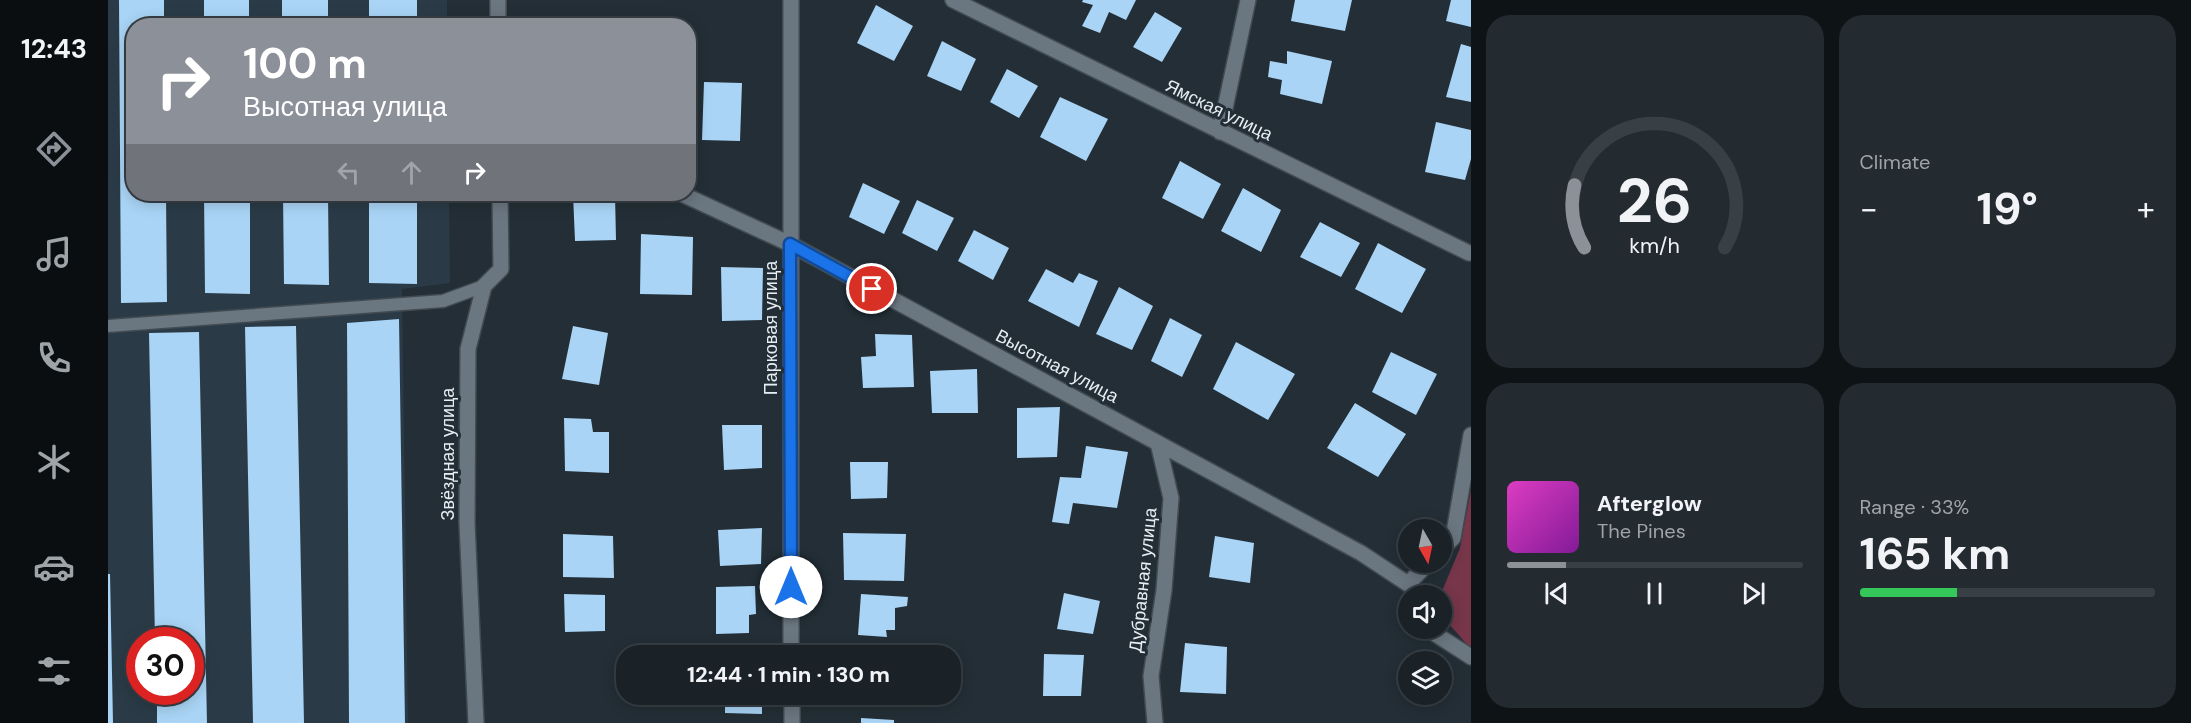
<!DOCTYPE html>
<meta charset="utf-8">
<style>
body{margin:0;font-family:"DM Sans",sans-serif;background:#232a30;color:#f1f3f6;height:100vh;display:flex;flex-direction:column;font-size:22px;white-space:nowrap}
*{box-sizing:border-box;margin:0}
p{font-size:20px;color:#9fa4a8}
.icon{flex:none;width:33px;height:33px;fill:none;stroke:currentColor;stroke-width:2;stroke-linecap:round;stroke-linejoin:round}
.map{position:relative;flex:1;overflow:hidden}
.side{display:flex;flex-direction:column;gap:15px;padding:15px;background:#0e1316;width:720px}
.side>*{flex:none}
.banner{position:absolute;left:18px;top:18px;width:570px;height:183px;border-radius:24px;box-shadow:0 3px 15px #0003,0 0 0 2px #383f45;background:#8c9099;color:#fff;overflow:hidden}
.needle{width:39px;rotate:171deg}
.tools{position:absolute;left:1290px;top:519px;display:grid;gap:12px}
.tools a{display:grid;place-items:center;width:54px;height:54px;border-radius:50%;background:#1a2228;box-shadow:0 3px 15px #0003,0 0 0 2px #383f45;font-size:30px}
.speed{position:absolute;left:18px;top:627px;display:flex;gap:12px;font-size:30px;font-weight:700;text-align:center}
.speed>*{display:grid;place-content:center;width:78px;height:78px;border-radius:50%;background:#1a2228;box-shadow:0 3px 15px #0003,0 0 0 2px #383f45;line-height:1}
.speed .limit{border:9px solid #d22;background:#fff;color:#111}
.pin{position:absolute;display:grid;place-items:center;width:51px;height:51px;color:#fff;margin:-26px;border:3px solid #fff;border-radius:50%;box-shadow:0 2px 6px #0007}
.me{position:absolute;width:66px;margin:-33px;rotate:0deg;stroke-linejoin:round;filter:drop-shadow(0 0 4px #0008)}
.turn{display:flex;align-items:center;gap:21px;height:126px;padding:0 18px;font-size:27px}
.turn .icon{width:78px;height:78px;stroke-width:2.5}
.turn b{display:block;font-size:42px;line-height:51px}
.lanes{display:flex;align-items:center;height:57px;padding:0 18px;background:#0003;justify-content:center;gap:30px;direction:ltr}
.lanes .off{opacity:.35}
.big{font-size:45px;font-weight:700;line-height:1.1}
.side .card{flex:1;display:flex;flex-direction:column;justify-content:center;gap:9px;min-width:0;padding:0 21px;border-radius:24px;background:#232a30}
.side .dial{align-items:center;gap:0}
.dial svg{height:156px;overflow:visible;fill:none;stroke:#383f45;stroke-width:7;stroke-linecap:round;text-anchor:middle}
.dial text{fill:#f1f3f6;stroke:none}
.song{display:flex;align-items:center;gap:18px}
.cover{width:72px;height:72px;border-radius:9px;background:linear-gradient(135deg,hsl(310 70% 55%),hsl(290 70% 35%))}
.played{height:6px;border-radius:3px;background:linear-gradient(90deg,#8c9099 20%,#383f45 20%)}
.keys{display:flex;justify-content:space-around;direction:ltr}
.heat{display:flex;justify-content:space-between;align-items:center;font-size:33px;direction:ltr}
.charge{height:9px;border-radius:4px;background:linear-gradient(90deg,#34c759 33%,#383f45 0)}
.side .tiles{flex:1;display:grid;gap:15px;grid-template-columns:repeat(2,1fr)}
.trip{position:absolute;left:508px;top:645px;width:345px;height:60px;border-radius:24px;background:#1a2228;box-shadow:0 3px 15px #0003,0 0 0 2px #383f45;font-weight:700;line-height:60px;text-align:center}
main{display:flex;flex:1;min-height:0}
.tabs{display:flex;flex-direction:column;width:108px;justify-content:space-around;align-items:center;background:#0a0e10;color:#9fa4a8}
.tabs .icon{width:42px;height:42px}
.tabs .current{color:#8c9099}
.tabs b{font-size:27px;color:#f1f3f6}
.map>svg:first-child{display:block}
.built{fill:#2a3b47;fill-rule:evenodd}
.green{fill:#77364a}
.building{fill:#a9d4f5}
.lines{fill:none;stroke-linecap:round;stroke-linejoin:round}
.service-casing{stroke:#414a50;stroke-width:15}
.minor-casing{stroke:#414a50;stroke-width:18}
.service{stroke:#6a7680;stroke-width:12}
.minor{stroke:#6a7680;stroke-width:15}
.route-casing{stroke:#114b97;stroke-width:15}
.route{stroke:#1a73e8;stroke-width:10}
.labels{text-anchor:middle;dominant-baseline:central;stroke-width:6;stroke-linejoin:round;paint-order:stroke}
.street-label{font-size:18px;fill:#e7eef3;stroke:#232e36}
</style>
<main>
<nav class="tabs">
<b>12:43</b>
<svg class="icon current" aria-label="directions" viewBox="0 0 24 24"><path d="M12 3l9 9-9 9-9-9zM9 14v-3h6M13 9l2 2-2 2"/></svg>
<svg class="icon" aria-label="music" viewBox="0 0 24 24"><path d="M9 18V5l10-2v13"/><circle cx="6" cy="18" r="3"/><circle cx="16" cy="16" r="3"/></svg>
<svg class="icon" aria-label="phone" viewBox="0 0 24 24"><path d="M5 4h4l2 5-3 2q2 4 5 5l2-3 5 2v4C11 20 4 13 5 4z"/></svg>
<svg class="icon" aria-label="climate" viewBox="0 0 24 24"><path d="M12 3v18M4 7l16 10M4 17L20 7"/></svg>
<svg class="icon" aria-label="car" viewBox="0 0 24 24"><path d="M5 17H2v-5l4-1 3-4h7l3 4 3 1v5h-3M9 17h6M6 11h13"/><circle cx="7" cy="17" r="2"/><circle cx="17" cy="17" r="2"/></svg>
<svg class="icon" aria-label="filters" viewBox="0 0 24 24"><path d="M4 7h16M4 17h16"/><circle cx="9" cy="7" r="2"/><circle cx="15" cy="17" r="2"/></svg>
</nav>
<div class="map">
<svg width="1363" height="723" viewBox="0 0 1363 723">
<rect width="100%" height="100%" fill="#232e36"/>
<path class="built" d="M0,0H339V25L26,26V194H341L342,283L294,289L300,723H0ZM32,640H82V692H32Z"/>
<path class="green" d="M1363,490V649L1334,616L1332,596L1352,548Z"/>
<path class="building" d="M11,0H56V26H26V194H58L59,302L13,303Z
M96,0H141V26H96Z
M174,0H220V26H174Z
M261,0H309V26H261Z
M975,0H1028L1018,20L1001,12L992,33L974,26L985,5L974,2Z
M1187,0H1244L1237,31L1183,21Z
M1343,0H1363V27L1338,21Z
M768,5L805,26L786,61L749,43Z
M1047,12L1074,28L1054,62L1025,47Z
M834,41L868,59L853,91L819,76Z
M1353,44L1363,47V102L1338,97Z
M1179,51L1224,61L1214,104L1172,94L1174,80L1160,77L1162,61L1179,64Z
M899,69L930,86L911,118L882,102Z
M596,82L634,83L632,141L594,140Z
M952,97L1000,119L978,161L932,137Z
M1328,122L1363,130V159L1357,180L1317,172Z
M1072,161L1113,184L1095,219L1054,198Z
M755,183L792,201L776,234L741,217Z
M1135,188L1173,210L1153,252L1113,231Z
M96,194H142V294L97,293Z
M175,194H220L221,285L176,284Z
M261,194H309V284L261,283Z
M465,194H507L508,240L467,241Z
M809,200L846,218L829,251L794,233Z
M1212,222L1252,243L1233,277L1192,257Z
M866,230L901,248L885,280L850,261Z
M533,234L585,237L584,295L532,294Z
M1270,243L1318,269L1294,313L1247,289Z
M613,267L655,268L654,320L614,321Z
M938,269L965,283L971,273L990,281L971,327L920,301Z
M1011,287L1045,306L1024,350L988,334Z
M1062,318L1094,335L1074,377L1043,361Z
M291,319L297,723H241L239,323Z
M188,326L196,723H145L137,327Z
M465,326L500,333L491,385L454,379Z
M91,332L99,723H49V692H82V640H47L41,333Z
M767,334L804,335L806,387L755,388L753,357L768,356Z
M1128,342L1187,374L1160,420L1105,389Z
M1283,352L1329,374L1308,415L1264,392Z
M869,369L870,413H824L822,371Z
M1247,403L1298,434L1270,477L1219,448Z
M952,407L949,457L909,458V408Z
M456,418L483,419L485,432H501V473L457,471Z
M614,425H654V468L616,470Z
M978,446L1020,452L1009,508L965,503L961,524L944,522L952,477L973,478Z
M742,462H780L779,498L743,499Z
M654,528L653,564L612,566L610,530Z
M735,533L798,534L796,581L736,580Z
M455,534L505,536L506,578L455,577Z
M1107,536L1146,543L1142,583L1101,577Z
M0,574H2L5,723H0Z
M647,586L648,614L641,615V633L608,634V587Z
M956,593L992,601L985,634L949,629Z
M456,594L497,595V631L457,632Z
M753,594L800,597L799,606L787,608V630H778L779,637L750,635Z
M1077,643L1119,647L1118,694L1072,692Z
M936,654L976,655L973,696H935Z
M617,694H654V714L617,713Z
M753,718L786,720V723H753Z"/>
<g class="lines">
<defs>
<path id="service" d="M0,326L335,301L376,286"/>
<path id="minor" d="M390,0V26
M683,0V656
M845,0L1361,253
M1112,132L1140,0
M574,194L682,244L1253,553L1300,584
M1334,549L1345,538L1363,435
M1300,584L1321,562
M1318,628L1363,657
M684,694V723
M368,723L359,523L360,349L376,286L393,269L392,194
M1047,723L1043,676L1056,590L1063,498L1050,443"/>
</defs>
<use href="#service" class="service-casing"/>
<use href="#minor" class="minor-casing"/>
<use href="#service" class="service"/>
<use href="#minor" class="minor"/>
</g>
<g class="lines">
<defs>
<path id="route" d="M683,587L682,244L764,289"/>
</defs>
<use href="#route" class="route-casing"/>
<use href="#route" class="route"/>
</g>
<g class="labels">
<g class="street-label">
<text transform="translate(1111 110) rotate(26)">Ямская улица</text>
<text transform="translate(663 328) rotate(-90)">Парковая улица</text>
<text transform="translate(949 366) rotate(28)">Высотная улица</text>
<text transform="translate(340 454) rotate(-90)">Звёздная улица</text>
<text transform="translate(1035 580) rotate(-84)">Дубравная улица</text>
</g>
</g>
</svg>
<div class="tools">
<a><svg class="needle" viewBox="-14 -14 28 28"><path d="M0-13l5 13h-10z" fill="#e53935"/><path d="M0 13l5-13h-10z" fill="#9fa4a8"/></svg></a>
<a><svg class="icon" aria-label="sound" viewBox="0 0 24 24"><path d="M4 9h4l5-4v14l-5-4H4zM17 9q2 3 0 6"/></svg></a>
<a><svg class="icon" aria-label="layers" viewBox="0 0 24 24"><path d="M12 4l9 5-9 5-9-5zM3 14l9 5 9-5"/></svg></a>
</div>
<div class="speed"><div class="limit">30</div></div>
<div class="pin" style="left:764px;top:289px;background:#d93025"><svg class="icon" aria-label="arrive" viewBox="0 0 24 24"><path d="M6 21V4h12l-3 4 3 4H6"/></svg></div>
<svg class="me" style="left:683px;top:587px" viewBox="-20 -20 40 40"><circle r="19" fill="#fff"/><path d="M0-13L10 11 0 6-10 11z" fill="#1a73e8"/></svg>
<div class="trip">12:44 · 1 min · 130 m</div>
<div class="banner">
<div class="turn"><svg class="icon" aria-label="right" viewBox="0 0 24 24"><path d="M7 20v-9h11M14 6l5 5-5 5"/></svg><div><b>100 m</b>Высотная улица</div></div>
<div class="lanes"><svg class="icon off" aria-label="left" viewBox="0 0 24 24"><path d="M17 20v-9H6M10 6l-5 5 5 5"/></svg><svg class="icon off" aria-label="ahead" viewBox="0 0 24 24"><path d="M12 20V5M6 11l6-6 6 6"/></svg><svg class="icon" aria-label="right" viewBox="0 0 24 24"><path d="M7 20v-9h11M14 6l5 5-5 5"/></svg></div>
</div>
</div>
<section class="side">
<div class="tiles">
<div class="card dial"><svg viewBox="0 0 100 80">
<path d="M14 69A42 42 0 1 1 86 69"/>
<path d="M14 69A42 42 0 0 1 9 37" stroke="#8c9099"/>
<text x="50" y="56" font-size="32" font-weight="700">26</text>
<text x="50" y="72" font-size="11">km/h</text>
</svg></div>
<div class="card"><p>Climate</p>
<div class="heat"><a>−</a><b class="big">19°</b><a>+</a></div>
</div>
<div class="card">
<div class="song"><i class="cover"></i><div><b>Afterglow</b><p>The Pines</p></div></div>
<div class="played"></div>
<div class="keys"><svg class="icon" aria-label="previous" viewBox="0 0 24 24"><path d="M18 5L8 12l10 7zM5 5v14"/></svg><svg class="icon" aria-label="pause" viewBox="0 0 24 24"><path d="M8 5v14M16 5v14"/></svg><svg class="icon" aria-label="next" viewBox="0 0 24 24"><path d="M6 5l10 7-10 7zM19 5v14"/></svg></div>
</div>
<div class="card"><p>Range · 33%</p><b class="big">165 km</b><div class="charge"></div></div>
</div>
</section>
</main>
